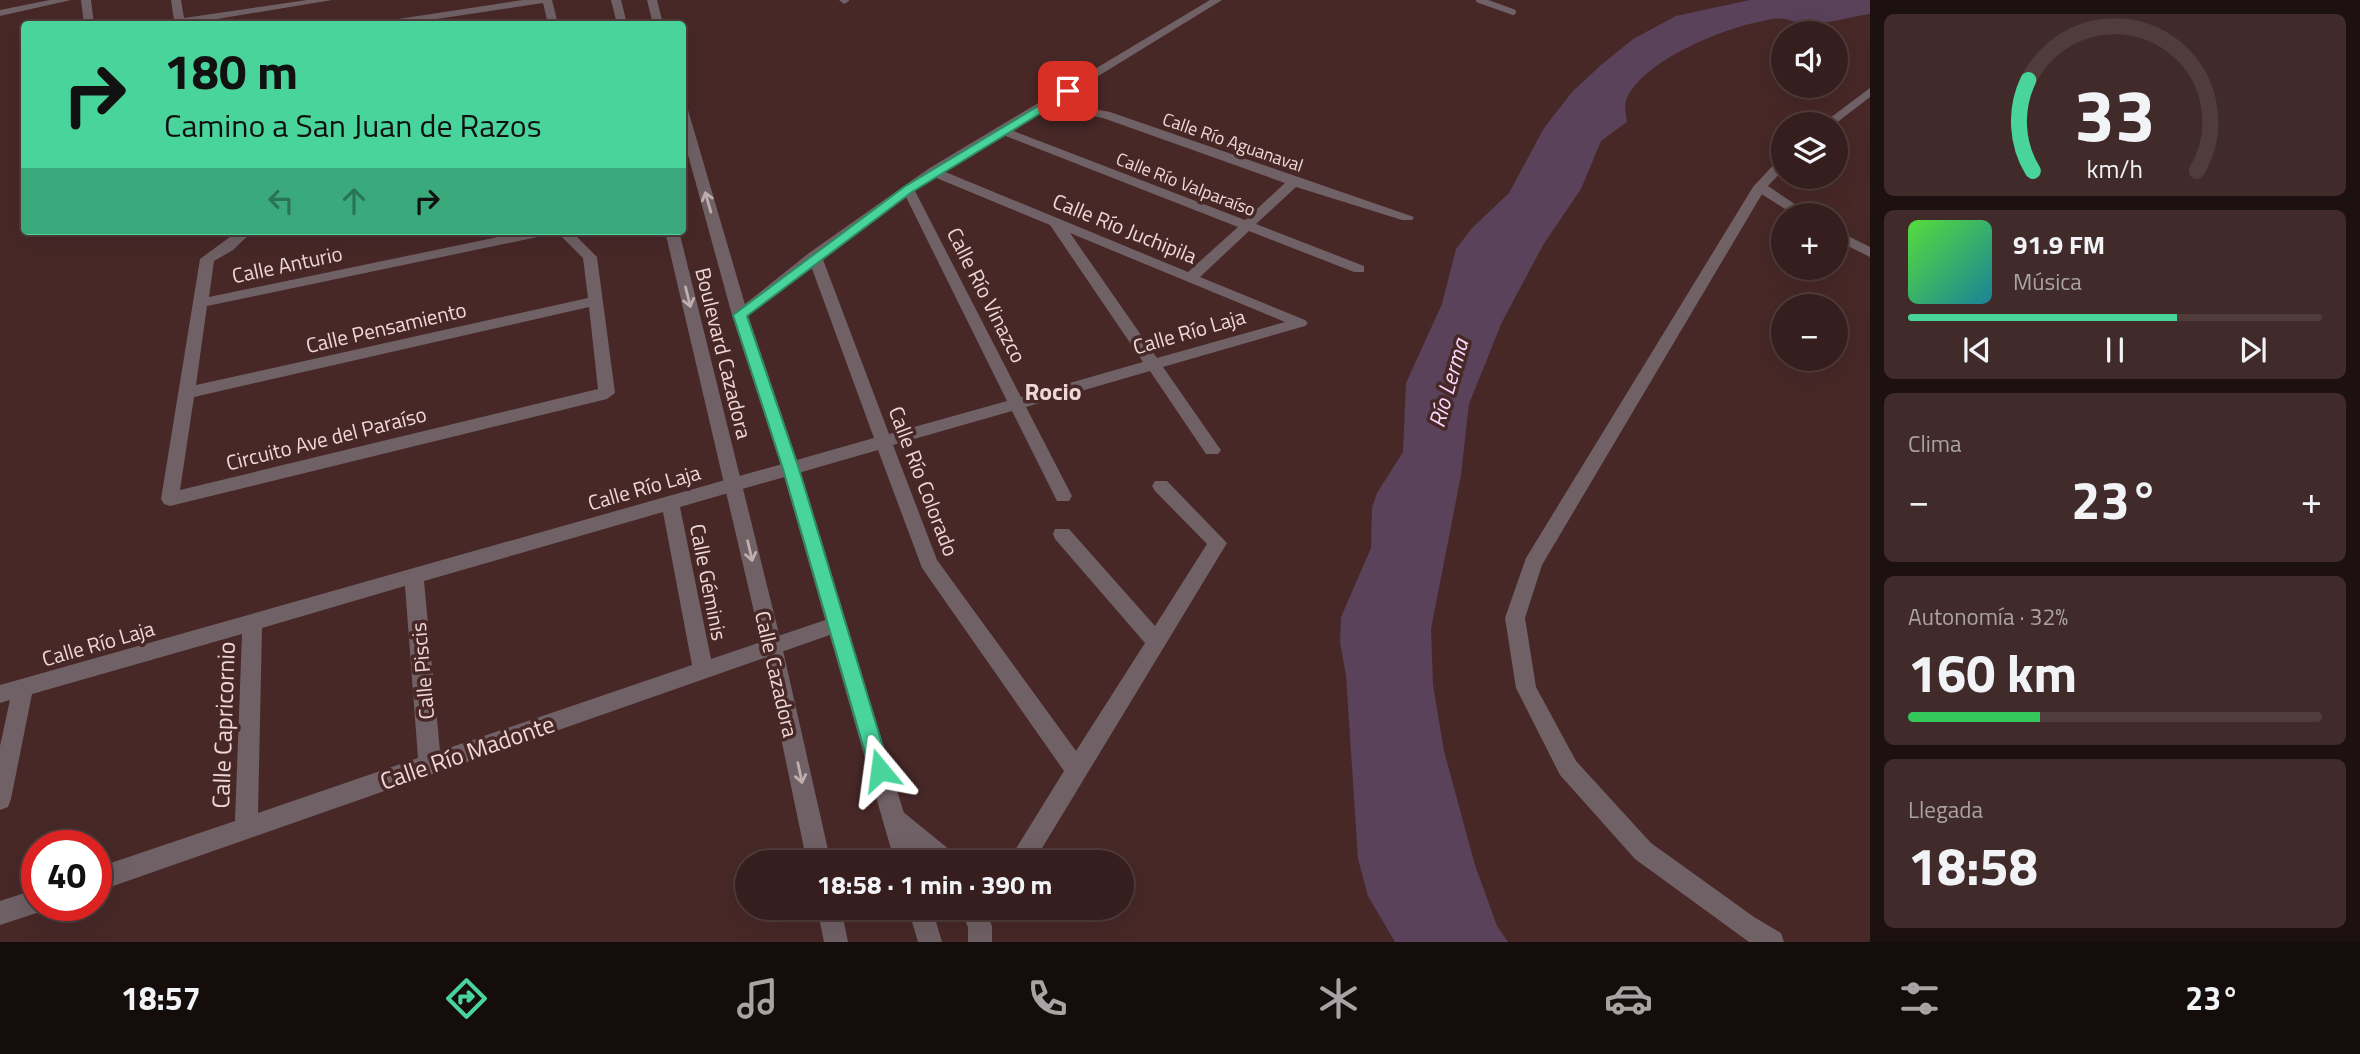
<!DOCTYPE html>
<html lang="es">
<meta charset="utf-8">
<style>
body{margin:0;font-family:"Titillium Web",sans-serif;background:#402b2a;color:#f1f3f6;height:100vh;display:flex;flex-direction:column;font-size:26px;white-space:nowrap}
*{box-sizing:border-box;margin:0}
p{font-size:23px;color:#aaa2a4}
.icon{flex:none;width:38px;height:38px;fill:none;stroke:currentColor;stroke-width:2;stroke-linecap:round;stroke-linejoin:round}
.map{position:relative;flex:1;overflow:hidden}
.drawer{display:flex;flex-direction:column;gap:14px;padding:14px;background:#1d1010;width:490px}
.drawer>*{flex:none}
.hud{position:absolute;left:21px;top:21px;width:665px;height:214px;border-radius:7px;box-shadow:0 7px 28px #0002,0 0 0 2px #4f3c3b;background:#49d49c;color:#111;overflow:hidden}
.controls{position:absolute;left:1771px;top:21px;display:grid;gap:14px}
.controls a{display:grid;place-items:center;width:77px;height:77px;border-radius:50%;background:#351e1d;box-shadow:0 7px 28px #0002,0 0 0 2px #4f3c3b;font-size:35px}
.speed{position:absolute;left:21px;top:830px;display:flex;gap:14px;font-size:35px;font-weight:700;text-align:center}
.speed>*{display:grid;place-content:center;width:91px;height:91px;border-radius:50%;background:#351e1d;box-shadow:0 7px 28px #0002,0 0 0 2px #4f3c3b;line-height:1}
.speed .limit{border:10px solid #d22;background:#fff;color:#111}
.pin{position:absolute;display:grid;place-items:center;width:60px;height:60px;color:#fff;margin:-30px;border-radius:14px;box-shadow:0 4px 10px #0006}
.me{position:absolute;width:77px;margin:-38px;rotate:344deg;stroke-linejoin:round;filter:drop-shadow(0 0 5px #0008)}
.turn{display:flex;align-items:center;gap:24px;height:147px;padding:0 28px;font-size:32px}
.turn .icon{width:91px;height:91px;stroke-width:2.5}
.turn b{display:block;font-size:49px;line-height:60px}
.lanes{display:flex;align-items:center;height:66px;padding:0 28px;background:#0003;justify-content:center;gap:35px;direction:ltr}
.lanes .off{opacity:.35}
.big{font-size:52px;font-weight:700;line-height:1.1}
.drawer .widget{flex:1;display:flex;flex-direction:column;justify-content:center;gap:10px;min-width:0;padding:0 24px;border-radius:10px;background:#402b2a}
.drawer .dial{align-items:center;gap:0}
.dial svg{height:182px;overflow:visible;fill:none;stroke:#4f3c3b;stroke-width:7;stroke-linecap:round;text-anchor:middle}
.dial text{fill:#f1f3f6;stroke:none}
.song{display:flex;align-items:center;gap:21px}
.cover{width:84px;height:84px;border-radius:10px;background:linear-gradient(135deg,hsl(110 70% 55%),hsl(190 70% 35%))}
.played{height:7px;border-radius:4px;background:linear-gradient(90deg,#49d49c 65%,#4f3c3b 65%)}
.keys{display:flex;justify-content:space-around;direction:ltr}
.heat{display:flex;justify-content:space-between;align-items:center;font-size:38px;direction:ltr}
.charge{height:10px;border-radius:5px;background:linear-gradient(90deg,#34c759 32%,#4f3c3b 0)}
.trip{position:absolute;left:735px;top:850px;width:399px;height:70px;border-radius:35px;background:#351e1d;box-shadow:0 7px 28px #0002,0 0 0 2px #4f3c3b;font-weight:700;line-height:70px;text-align:center}
.menu{display:flex;height:112px;justify-content:space-around;align-items:center;background:#150c0c;color:#aaa2a4}
.menu .icon{width:49px;height:49px}
.menu .active{color:#49d49c}
.menu b{font-size:32px;color:#f1f3f6}
main{display:flex;flex:1;min-height:0}
.map>svg:first-child{display:block}
.water{fill:#59425a}
.lines{fill:none;stroke-linecap:round;stroke-linejoin:round}
.service{stroke:#706166;stroke-width:6}
.minor{fill:#706166;fill-rule:evenodd}
.tertiary{fill:#706166;fill-rule:evenodd}
.oneway{stroke:#c1aeaf}
.route{fill:#49d49c;stroke:#2f8a65;stroke-width:2}
.labels{text-anchor:middle;dominant-baseline:central;stroke-width:7;stroke-linejoin:round;paint-order:stroke}
.far-street-label{font-size:18px;fill:#edd8d7;stroke:#472827}
.street-label{font-size:21px;fill:#edd8d7;stroke:#472827}
.water-label{font-size:23px;font-style:italic;fill:#fbd6fc;stroke:#472827}
.quarter-label{font-size:24px;font-weight:bold;fill:#edd8d7;stroke:#472827}
.near-street-label{font-size:24px;fill:#edd8d7;stroke:#472827}
</style>
<main>
<div class="map">
<svg width="1870" height="942" viewBox="0 0 1870 942">
<rect width="100%" height="100%" fill="#472827"/>
<path class="water" d="M1750,0H1870V14C1849,17 1827,24 1806,24C1795,23 1785,17 1774,19C1733,24 1641,59 1626,101C1624,107 1626,115 1627,122L1601,141L1581,189L1543,245L1502,322L1469,404L1461,475L1431,629L1433,685L1444,751L1475,865L1497,926L1508,942H1395L1368,896L1358,859L1346,675L1340,643L1341,617L1371,548L1372,508L1377,493L1403,452L1406,383L1442,304L1456,249L1472,228L1509,193L1544,128L1572,92L1601,65L1633,39L1676,16Z"/>
<g class="lines">
<path class="service" d="M1479,0L1513,12"/>
<path class="minor" d="M50,0H71L0,16V10Z
M81,0H91L94,24H84Z
M171,0H181L184,18L307,0H332L187,24H164L174,20Z
M523,0H552L558,24H548L543,3L403,24H380L385,21Z
M839,0H849V1L844,4Z
M1210,0H1222L1056,102L1110,112L1414,217L1412,220H1402L1296,187L1256,224L1364,266V272H1354L1249,231L1200,277L1305,320L1308,323L1305,326L1163,367L1218,446L1221,450L1218,454H1206L1150,371L1026,407L1072,496L1069,501H1057L1012,411L893,445L937,560L1076,751L1145,643L1055,539L1053,534L1055,529H1069L1155,626L1207,544L1155,491L1152,486L1155,481H1167L1227,543L1033,863H1007L1064,771L922,568L878,450L680,507L711,659L837,616L844,618L847,624L844,630L96,892V868L235,821L242,634L32,694L11,799L8,807L0,810V746L10,700L0,703V685L874,438L811,266L745,318H735L732,315L735,312L809,253L928,169ZM1047,108L1103,118L1285,183L1245,220L1011,130ZM1003,135L1238,227L1188,272L943,171ZM934,177L1050,225L1143,362L1021,397L915,191ZM906,197L1007,401L889,434L822,257ZM1070,233L1285,322L1157,358ZM663,512L692,665L440,751L424,581ZM405,586L418,758L258,813L262,628Z
M1760,183L1765,184L1811,215H1795L1755,190V184Z
M1836,230L1870,247V257L1836,240Z
M238,231H253L233,250L214,261L209,297L527,231H554L547,235L207,306L196,385L588,298L583,258L556,231H571L597,257L615,393L607,399L170,506L164,504L161,499L200,259ZM589,307L598,389L180,490L194,397Z
M894,808L902,811L956,855L960,863H929L886,827L883,819L886,811Z
M37,889V905H48L46,910L0,925V901Z
M959,908H984L992,926V942H968V927Z"/>
<path class="tertiary" d="M611,0H621L627,24H617Z
M647,0H657L663,24H653Z
M1870,88V97L1835,124H1822Z
M682,107L688,110L748,315L800,469L919,863H895L782,469L732,315L682,133Z
M1783,159V170L1765,189L1542,565L1525,618L1536,687L1576,761L1651,843L1754,917L1781,933L1784,942H1749L1635,859L1560,775L1516,688L1505,618L1526,558L1753,187L1778,160Z
M665,231H679L782,646L831,863H807L762,646Z
M817,908H841L848,942H824Z
M908,908H932L942,942H918Z"/>
</g>
<defs><path id="oneway-shaft" d="M-6 0H5M1.5-3L5.5 0L1.5 3" fill="none" stroke-width="1.6" stroke-linecap="round" stroke-linejoin="round" transform="scale(1.75)"/></defs>
<g class="oneway">
<use href="#oneway-shaft" transform="translate(708 202) rotate(-106)"/>
<use href="#oneway-shaft" transform="translate(688 297) rotate(76)"/>
<use href="#oneway-shaft" transform="translate(750 551) rotate(77)"/>
<use href="#oneway-shaft" transform="translate(800 773) rotate(78)"/>
</g>
<path class="route" d="M1068,88L1072,89V94L912,192L747,316L799,469L890,770L887,777L880,780L873,777L870,770L783,469L733,315L904,187Z"/>
<g class="labels">
<g class="far-street-label">
<text transform="translate(1233 142) rotate(19)">Calle Río Aguanaval</text>
<text transform="translate(1186 184) rotate(21)">Calle Río Valparaíso</text>
</g>
<g class="street-label">
<text transform="translate(1125 228) rotate(22)">Calle Río Juchipila</text>
<text transform="translate(287 264) rotate(-12)">Calle Anturio</text>
<text transform="translate(987 295) rotate(63)">Calle Río Vinazco</text>
<text transform="translate(386 327) rotate(-13)">Calle Pensamiento</text>
<text transform="translate(1189 331) rotate(-16)">Calle Río Laja</text>
<text transform="translate(724 353) rotate(76)">Boulevard Cazadora</text>
<text transform="translate(326 438) rotate(-14)">Circuito Ave del Paraíso</text>
<text transform="translate(924 481) rotate(69)">Calle Río Colorado</text>
<text transform="translate(644 487) rotate(-16)">Calle Río Laja</text>
<text transform="translate(709 582) rotate(79)">Calle Géminis</text>
<text transform="translate(98 643) rotate(-16)">Calle Río Laja</text>
<text transform="translate(422 671) rotate(-95)">Calle Piscis</text>
<text transform="translate(777 674) rotate(77)">Calle Cazadora</text>
</g>
<g class="water-label">
<text transform="translate(1448 383) rotate(-74)">Río Lerma</text>
</g>
<g class="quarter-label">
<text x="1053" y="391">Rocio</text>
</g>
<g class="near-street-label">
<text transform="translate(223 725) rotate(-88)">Calle Capricornio</text>
<text transform="translate(467 752) rotate(-19)">Calle Río Madonte</text>
</g>
</g>
</svg>
<div class="controls">
<a><svg class="icon" aria-label="sound" viewBox="0 0 24 24"><path d="M4 9h4l5-4v14l-5-4H4zM17 9q2 3 0 6"/></svg></a>
<a><svg class="icon" aria-label="layers" viewBox="0 0 24 24"><path d="M12 4l9 5-9 5-9-5zM3 14l9 5 9-5"/></svg></a>
<a>+</a>
<a>−</a>
</div>
<div class="speed"><div class="limit">40</div></div>
<div class="pin" style="left:1068px;top:91px;background:#d93025"><svg class="icon" aria-label="arrive" viewBox="0 0 24 24"><path d="M6 21V4h12l-3 4 3 4H6"/></svg></div>
<svg class="me" style="left:880px;top:770px" viewBox="-20 -20 40 40"><path d="M0-17L14 15 0 8-14 15z" fill="#49d49c" stroke="#fff" stroke-width="4"/></svg>
<div class="trip">18:58 · 1 min · 390 m</div>
<div class="hud">
<div class="turn"><svg class="icon" aria-label="right" viewBox="0 0 24 24"><path d="M7 20v-9h11M14 6l5 5-5 5"/></svg><div><b>180 m</b>Camino a San Juan de Razos</div></div>
<div class="lanes"><svg class="icon off" aria-label="left" viewBox="0 0 24 24"><path d="M17 20v-9H6M10 6l-5 5 5 5"/></svg><svg class="icon off" aria-label="ahead" viewBox="0 0 24 24"><path d="M12 20V5M6 11l6-6 6 6"/></svg><svg class="icon" aria-label="right" viewBox="0 0 24 24"><path d="M7 20v-9h11M14 6l5 5-5 5"/></svg></div>
</div>
</div>
<section class="drawer">
<div class="widget dial"><svg viewBox="0 0 100 80">
<path d="M14 69A42 42 0 1 1 86 69"/>
<path d="M14 69A42 42 0 0 1 12 29" stroke="#49d49c"/>
<text x="50" y="56" font-size="32" font-weight="700">33</text>
<text x="50" y="72" font-size="11">km/h</text>
</svg></div>
<div class="widget">
<div class="song"><i class="cover"></i><div><b>91.9 FM</b><p>Música</p></div></div>
<div class="played"></div>
<div class="keys"><svg class="icon" aria-label="previous" viewBox="0 0 24 24"><path d="M18 5L8 12l10 7zM5 5v14"/></svg><svg class="icon" aria-label="pause" viewBox="0 0 24 24"><path d="M8 5v14M16 5v14"/></svg><svg class="icon" aria-label="next" viewBox="0 0 24 24"><path d="M6 5l10 7-10 7zM19 5v14"/></svg></div>
</div>
<div class="widget"><p>Clima</p>
<div class="heat"><a>−</a><b class="big">23°</b><a>+</a></div>
</div>
<div class="widget"><p>Autonomía · 32%</p><b class="big">160 km</b><div class="charge"></div></div>
<div class="widget"><p>Llegada</p><b class="big">18:58</b></div>
</section>
</main>
<nav class="menu">
<b>18:57</b>
<svg class="icon active" aria-label="directions" viewBox="0 0 24 24"><path d="M12 3l9 9-9 9-9-9zM9 14v-3h6M13 9l2 2-2 2"/></svg>
<svg class="icon" aria-label="music" viewBox="0 0 24 24"><path d="M9 18V5l10-2v13"/><circle cx="6" cy="18" r="3"/><circle cx="16" cy="16" r="3"/></svg>
<svg class="icon" aria-label="phone" viewBox="0 0 24 24"><path d="M5 4h4l2 5-3 2q2 4 5 5l2-3 5 2v4C11 20 4 13 5 4z"/></svg>
<svg class="icon" aria-label="climate" viewBox="0 0 24 24"><path d="M12 3v18M4 7l16 10M4 17L20 7"/></svg>
<svg class="icon" aria-label="car" viewBox="0 0 24 24"><path d="M5 17H2v-5l4-1 3-4h7l3 4 3 1v5h-3M9 17h6M6 11h13"/><circle cx="7" cy="17" r="2"/><circle cx="17" cy="17" r="2"/></svg>
<svg class="icon" aria-label="filters" viewBox="0 0 24 24"><path d="M4 7h16M4 17h16"/><circle cx="9" cy="7" r="2"/><circle cx="15" cy="17" r="2"/></svg>
<b>23°</b>
</nav>
